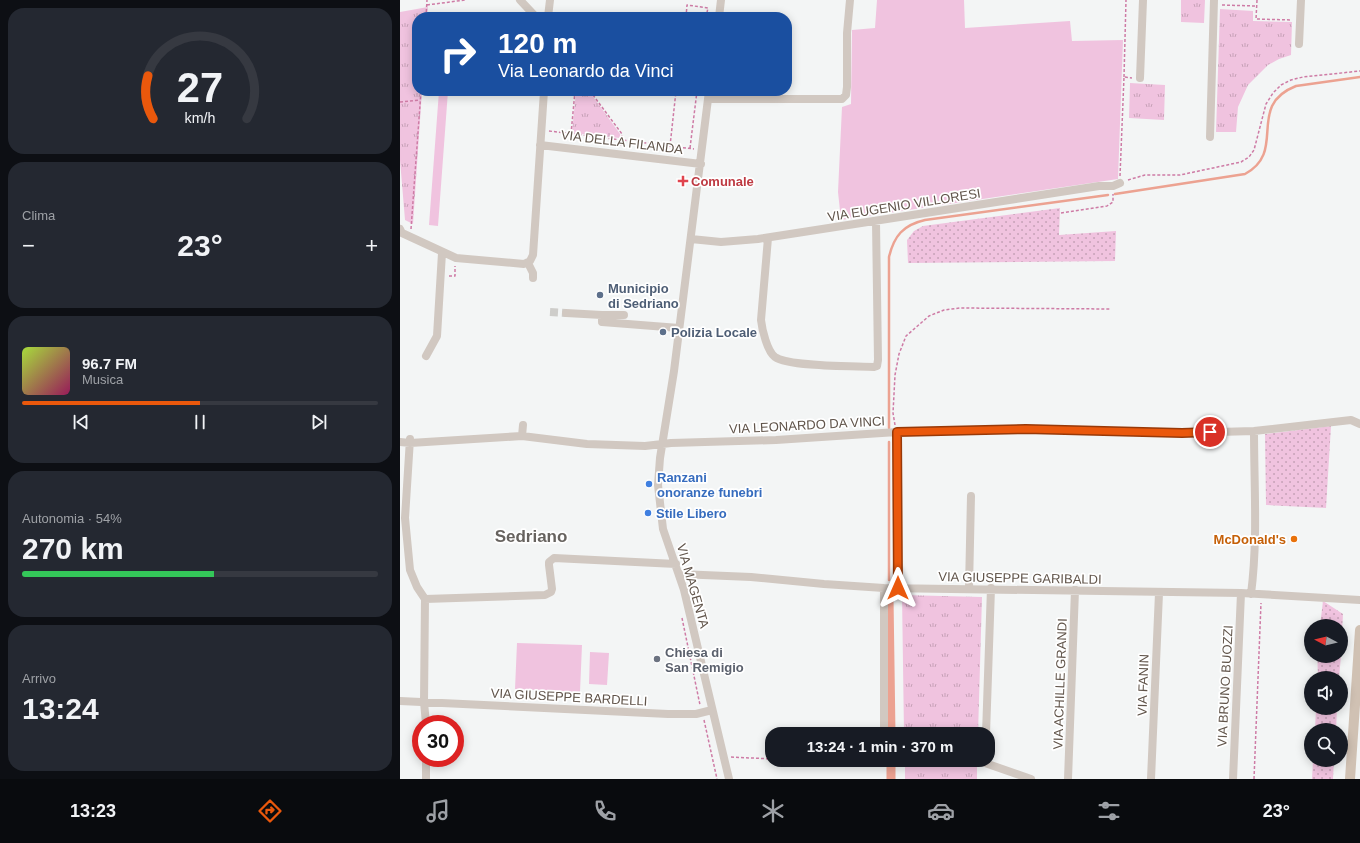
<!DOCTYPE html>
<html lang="it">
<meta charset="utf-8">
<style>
body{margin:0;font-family:Arial,sans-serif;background:#242831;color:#f1f3f6;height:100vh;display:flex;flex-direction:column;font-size:15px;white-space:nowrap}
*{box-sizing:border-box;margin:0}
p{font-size:13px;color:#9ea1a6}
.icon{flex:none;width:22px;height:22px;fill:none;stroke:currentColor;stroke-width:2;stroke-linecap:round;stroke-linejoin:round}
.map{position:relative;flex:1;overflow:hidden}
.side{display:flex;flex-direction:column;gap:8px;padding:8px;background:#0d0f14;width:400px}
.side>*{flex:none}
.banner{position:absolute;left:12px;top:12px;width:380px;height:84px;border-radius:16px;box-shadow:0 2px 10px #0003;background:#1a4fa0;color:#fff;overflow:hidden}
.needle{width:26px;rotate:277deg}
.tools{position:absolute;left:904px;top:619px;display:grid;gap:8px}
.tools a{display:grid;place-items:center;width:44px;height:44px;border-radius:50%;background:#171b24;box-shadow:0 2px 10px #0003;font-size:20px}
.speed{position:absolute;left:12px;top:715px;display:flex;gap:8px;font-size:20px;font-weight:700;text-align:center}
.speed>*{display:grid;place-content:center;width:52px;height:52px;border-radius:50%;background:#171b24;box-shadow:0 2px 10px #0003;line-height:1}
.speed .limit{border:6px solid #d22;background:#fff;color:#111}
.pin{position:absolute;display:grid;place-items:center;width:34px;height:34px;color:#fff;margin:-17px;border:2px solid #fff;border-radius:50%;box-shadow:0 1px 4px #0007}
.me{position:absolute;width:44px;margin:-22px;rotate:0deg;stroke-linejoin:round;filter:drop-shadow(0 0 3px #0008)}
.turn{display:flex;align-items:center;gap:14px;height:84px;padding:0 20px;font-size:18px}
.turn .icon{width:52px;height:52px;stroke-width:2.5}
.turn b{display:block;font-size:28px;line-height:34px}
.big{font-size:30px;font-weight:800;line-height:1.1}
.side .tile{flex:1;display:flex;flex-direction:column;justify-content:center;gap:6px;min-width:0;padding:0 14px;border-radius:16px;background:#242831}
.side .dial{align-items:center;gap:0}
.dial svg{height:104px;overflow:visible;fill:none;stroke:#363941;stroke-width:7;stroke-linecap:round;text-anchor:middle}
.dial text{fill:#f1f3f6;stroke:none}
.song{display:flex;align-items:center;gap:12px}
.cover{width:48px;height:48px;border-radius:6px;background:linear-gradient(135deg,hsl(80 70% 55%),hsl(330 70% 35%))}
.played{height:4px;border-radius:2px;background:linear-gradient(90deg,#ea580c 50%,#363941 50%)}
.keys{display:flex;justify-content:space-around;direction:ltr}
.heat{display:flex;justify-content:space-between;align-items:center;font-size:22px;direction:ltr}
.charge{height:6px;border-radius:3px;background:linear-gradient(90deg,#34c759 54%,#363941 0)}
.trip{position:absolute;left:365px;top:727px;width:230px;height:40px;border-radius:16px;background:#171b24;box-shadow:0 2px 10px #0003;font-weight:800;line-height:40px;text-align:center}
.menu{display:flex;height:64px;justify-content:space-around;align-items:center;background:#090b0e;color:#9ea1a6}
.menu .icon{width:28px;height:28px}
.menu .on{color:#ea580c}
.menu b{font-size:18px;color:#f1f3f6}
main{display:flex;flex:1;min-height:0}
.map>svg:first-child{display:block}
.grass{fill:url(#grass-tufts)}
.park{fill:url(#park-dots)}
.pitch{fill:#f0c3df}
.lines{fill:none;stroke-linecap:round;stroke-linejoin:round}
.stream{stroke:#eca291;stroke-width:2.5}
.canal{stroke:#eca291;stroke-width:9}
.minor-tunnel{stroke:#cecdca;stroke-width:8;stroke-dasharray:8 4;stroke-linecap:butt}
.path{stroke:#ce7ba5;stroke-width:1.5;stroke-dasharray:3 2;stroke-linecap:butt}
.minor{stroke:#d1c8c1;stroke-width:8}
.major{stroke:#d0c1b3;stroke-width:10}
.route-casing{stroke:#983908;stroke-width:10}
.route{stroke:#ea580c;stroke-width:7}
.health-dot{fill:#e0444e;stroke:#fff;stroke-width:1.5}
.service-dot{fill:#5c6f8a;stroke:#fff;stroke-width:1.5}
.shop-dot{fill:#3f7fe0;stroke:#fff;stroke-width:1.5}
.food-dot{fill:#e8710a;stroke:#fff;stroke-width:1.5}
.worship-dot{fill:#6b7280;stroke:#fff;stroke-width:1.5}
.labels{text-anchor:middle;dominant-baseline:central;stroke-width:3.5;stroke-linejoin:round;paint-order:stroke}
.street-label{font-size:13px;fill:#60544a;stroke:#fff}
.health-label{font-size:13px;font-weight:bold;fill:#be3a42;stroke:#fff;text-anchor:start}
.service-label{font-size:13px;font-weight:bold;fill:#4e5e75;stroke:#fff;text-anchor:start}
.shop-label{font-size:13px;font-weight:bold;fill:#366cbe;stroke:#fff;text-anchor:start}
.food-label{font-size:13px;font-weight:bold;fill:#c56008;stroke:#fff;text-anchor:end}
.worship-label{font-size:13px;font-weight:bold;fill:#5b616d;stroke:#fff;text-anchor:start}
.district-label{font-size:17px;font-weight:bold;fill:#67635f;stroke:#fff}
</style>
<main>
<section class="side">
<div class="tile dial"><svg viewBox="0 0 100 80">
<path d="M14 69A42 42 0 1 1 86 69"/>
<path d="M14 69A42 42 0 0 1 10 36" stroke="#ea580c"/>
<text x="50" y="56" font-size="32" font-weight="700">27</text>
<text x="50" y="72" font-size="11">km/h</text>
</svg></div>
<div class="tile"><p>Clima</p>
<div class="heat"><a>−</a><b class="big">23°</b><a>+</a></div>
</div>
<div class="tile">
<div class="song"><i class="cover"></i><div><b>96.7 FM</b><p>Musica</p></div></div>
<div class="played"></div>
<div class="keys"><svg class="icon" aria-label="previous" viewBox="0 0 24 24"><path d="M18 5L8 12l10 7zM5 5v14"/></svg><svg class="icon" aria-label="pause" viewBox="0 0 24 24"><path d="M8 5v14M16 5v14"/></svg><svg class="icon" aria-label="next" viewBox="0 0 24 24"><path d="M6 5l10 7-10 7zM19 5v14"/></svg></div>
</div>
<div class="tile"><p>Autonomia · 54%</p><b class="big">270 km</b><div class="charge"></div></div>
<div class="tile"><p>Arrivo</p><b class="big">13:24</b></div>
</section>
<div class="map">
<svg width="960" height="779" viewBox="0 0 960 779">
<defs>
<pattern id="grass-tufts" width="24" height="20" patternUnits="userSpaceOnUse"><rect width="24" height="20" fill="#f0c3df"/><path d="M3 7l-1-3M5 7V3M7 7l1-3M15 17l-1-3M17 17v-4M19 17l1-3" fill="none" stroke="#c6a1b7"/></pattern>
<pattern id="park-dots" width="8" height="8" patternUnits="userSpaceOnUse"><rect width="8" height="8" fill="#f0c3df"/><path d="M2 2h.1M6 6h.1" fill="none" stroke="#c6a1b7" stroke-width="1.8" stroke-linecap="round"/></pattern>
</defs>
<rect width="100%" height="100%" fill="#f3f5f5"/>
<path class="grass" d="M781,0H805L804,23L781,22Z
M28,7L27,17H17V91H22L13,224L5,220L0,160V12Z
M820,9L853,11V21L892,22L891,55L879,59L868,65L848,85L838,107L836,132H816Z
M730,83L765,85L764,120L729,118Z
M176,91H189L220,134V138L172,133Z
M502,595L582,597L578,734H504Z
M505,760H577V779H505Z"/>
<path class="park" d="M660,208L659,235L716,231L715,261L508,263L507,240L514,231L523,226Z
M931,426L926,508L866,505L865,434Z
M923,601L943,614L941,652V626H920Z
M918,656H941L939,678H918C918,670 917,664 918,656Z
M916,708H937L936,730H915Z
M913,760H934L933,779H912Z"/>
<path class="pitch" d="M477,0H564L565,28L670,21L672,41L723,40L718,179L441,220L438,192L442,107L451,104L452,30L475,28Z
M39,91H48L38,226L29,225Z
M117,643L182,645L180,692L115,689Z
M190,652L209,653L207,685L189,684Z"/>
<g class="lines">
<path class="stream" d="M715,194L845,174C888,151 845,106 896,86L960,77
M489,428V257C494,236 503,225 525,220L708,195
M489,442V580"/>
<path class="canal" d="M489,597L491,734
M491,760V779"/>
<path class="minor-tunnel" d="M150,312L166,313"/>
<path class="path" d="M857,0L856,19L892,20
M27,5L65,0
M822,5L856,6
M26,17L27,0
M286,17L287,5L308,8L306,17
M724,77L726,0
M190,91L222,134L221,146
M0,102L20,100
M149,131L294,149
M171,134L175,91
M270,146L276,91
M290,148L297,91
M720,176L724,77L732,78
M728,180L745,175H780L841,162L849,157L854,150L866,104L873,93L881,85L891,80L903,77L960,71
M661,213L707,206L713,202V194
M11,229L21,91
M49,276H55V266
M495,425L493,413L495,375L499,354L506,336L529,316L544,310L560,308L711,309
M282,618L300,705
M304,720L317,779
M331,757L372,759
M387,760L473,765L478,764L483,760
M854,779L861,603"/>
<path class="minor" d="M120,0L136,17
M148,17L150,0
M319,17L321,0
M899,44L901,0
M740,78L743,0
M309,91L274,371L260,458L258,485L263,529L284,590L329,779
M308,99H442L446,95L447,87V33L450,0
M810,137L814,0
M140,145L301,164
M0,229L2,233L56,258L124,264L130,261L133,255L144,91
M368,238L361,320C362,329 367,351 375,357C389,367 454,366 474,367L477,366L478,360L476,222
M291,239L321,242L358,239L699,186H713L720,183
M128,263L133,273V278
M166,313L202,315V322L279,328
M202,315H224
M26,356L37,336L42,253
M497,432L498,588
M122,436L123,425
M10,439L5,518L10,570L17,587L25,599L24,702L26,724
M0,442L10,443L122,436L187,444L245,446L271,443L376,440L497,432L626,429L782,433L854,431L951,420L960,424
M279,574L351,577L424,584L484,588L841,593L960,600
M484,588V734
M569,588L571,496
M851,594C858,540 854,485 854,431
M25,599L145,595L151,592L152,589L149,565V562L154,558L276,564
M0,701L268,714H296L312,710
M586,734L591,588
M26,758V779
M585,760V763L631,779
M668,779L675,590
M751,779L759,593
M833,779L841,593"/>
<path class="major" d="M950,779L960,630"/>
</g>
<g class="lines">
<defs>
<path id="route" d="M498,588L497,432L626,429L782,433L810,432"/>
</defs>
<use href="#route" class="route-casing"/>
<use href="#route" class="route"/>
</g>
<path class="health-dot" d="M281 175h4v4h4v4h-4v4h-4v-4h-4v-4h4z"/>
<g class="service-dot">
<circle cx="200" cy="295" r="4"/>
<circle cx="263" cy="332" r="4"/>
</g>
<g class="shop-dot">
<circle cx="249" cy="484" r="4"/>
<circle cx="248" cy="513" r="4"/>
</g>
<circle class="food-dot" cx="894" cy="539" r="4"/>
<circle class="worship-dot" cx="257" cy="659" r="4"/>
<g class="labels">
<g class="street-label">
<text transform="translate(222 142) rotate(7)">VIA DELLA FILANDA</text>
<text transform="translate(504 205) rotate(-9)">VIA EUGENIO VILLORESI</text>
<text transform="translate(407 425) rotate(-3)">VIA LEONARDO DA VINCI</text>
<text transform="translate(620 578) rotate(1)">VIA GIUSEPPE GARIBALDI</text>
<text transform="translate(293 586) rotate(74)">VIA MAGENTA</text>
<text transform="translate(660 684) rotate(-88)">VIA ACHILLE GRANDI</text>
<text transform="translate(743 685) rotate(-88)">VIA FANIN</text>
<text transform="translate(825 686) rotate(-87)">VIA BRUNO BUOZZI</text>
<text transform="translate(169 697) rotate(3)">VIA GIUSEPPE BARDELLI</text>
</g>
<g class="health-label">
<text x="291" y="181">Comunale</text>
</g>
<g class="service-label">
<text x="208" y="288">Municipio<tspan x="208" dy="15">di Sedriano</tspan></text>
<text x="271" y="332">Polizia Locale</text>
</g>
<g class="shop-label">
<text x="257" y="477">Ranzani<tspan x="257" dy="15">onoranze funebri</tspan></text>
<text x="256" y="513">Stile Libero</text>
</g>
<g class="food-label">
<text x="886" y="539">McDonald's</text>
</g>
<g class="worship-label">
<text x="265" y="652">Chiesa di<tspan x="265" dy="15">San Remigio</tspan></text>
</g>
<g class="district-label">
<text x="131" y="536">Sedriano</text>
</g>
</g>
</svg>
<div class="tools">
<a><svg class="needle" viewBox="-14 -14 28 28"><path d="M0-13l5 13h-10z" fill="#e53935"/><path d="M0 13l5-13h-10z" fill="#9ea1a6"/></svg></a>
<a><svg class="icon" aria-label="sound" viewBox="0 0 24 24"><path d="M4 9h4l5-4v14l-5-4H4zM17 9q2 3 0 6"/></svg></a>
<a><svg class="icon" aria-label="search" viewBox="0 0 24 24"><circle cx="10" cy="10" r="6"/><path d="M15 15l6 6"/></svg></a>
</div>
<div class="speed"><div class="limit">30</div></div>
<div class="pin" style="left:810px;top:432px;background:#d93025"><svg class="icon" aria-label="arrive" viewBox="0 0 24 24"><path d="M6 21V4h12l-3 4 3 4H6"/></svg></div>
<svg class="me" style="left:498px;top:588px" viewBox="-20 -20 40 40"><path d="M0-17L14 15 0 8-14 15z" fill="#ea580c" stroke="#fff" stroke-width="4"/></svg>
<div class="trip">13:24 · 1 min · 370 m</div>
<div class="banner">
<div class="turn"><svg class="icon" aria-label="right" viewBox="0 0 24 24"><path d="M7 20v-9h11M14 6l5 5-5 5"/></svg><div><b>120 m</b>Via Leonardo da Vinci</div></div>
</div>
</div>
</main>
<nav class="menu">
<b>13:23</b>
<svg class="icon on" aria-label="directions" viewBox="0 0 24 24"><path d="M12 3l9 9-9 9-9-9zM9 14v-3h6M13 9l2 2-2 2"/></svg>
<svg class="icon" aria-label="music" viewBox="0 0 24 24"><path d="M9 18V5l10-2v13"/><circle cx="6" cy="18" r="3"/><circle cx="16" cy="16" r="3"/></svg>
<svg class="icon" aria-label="phone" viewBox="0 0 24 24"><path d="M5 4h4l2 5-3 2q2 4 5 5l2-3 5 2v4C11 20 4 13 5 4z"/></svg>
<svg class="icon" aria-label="climate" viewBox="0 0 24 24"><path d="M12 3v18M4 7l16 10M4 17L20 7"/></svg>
<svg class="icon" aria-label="car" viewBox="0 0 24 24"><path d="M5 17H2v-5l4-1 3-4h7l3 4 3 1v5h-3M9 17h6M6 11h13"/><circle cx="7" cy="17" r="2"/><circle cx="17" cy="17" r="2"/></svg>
<svg class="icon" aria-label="filters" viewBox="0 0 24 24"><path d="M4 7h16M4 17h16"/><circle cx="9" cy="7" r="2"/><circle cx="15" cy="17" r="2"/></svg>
<b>23°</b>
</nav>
